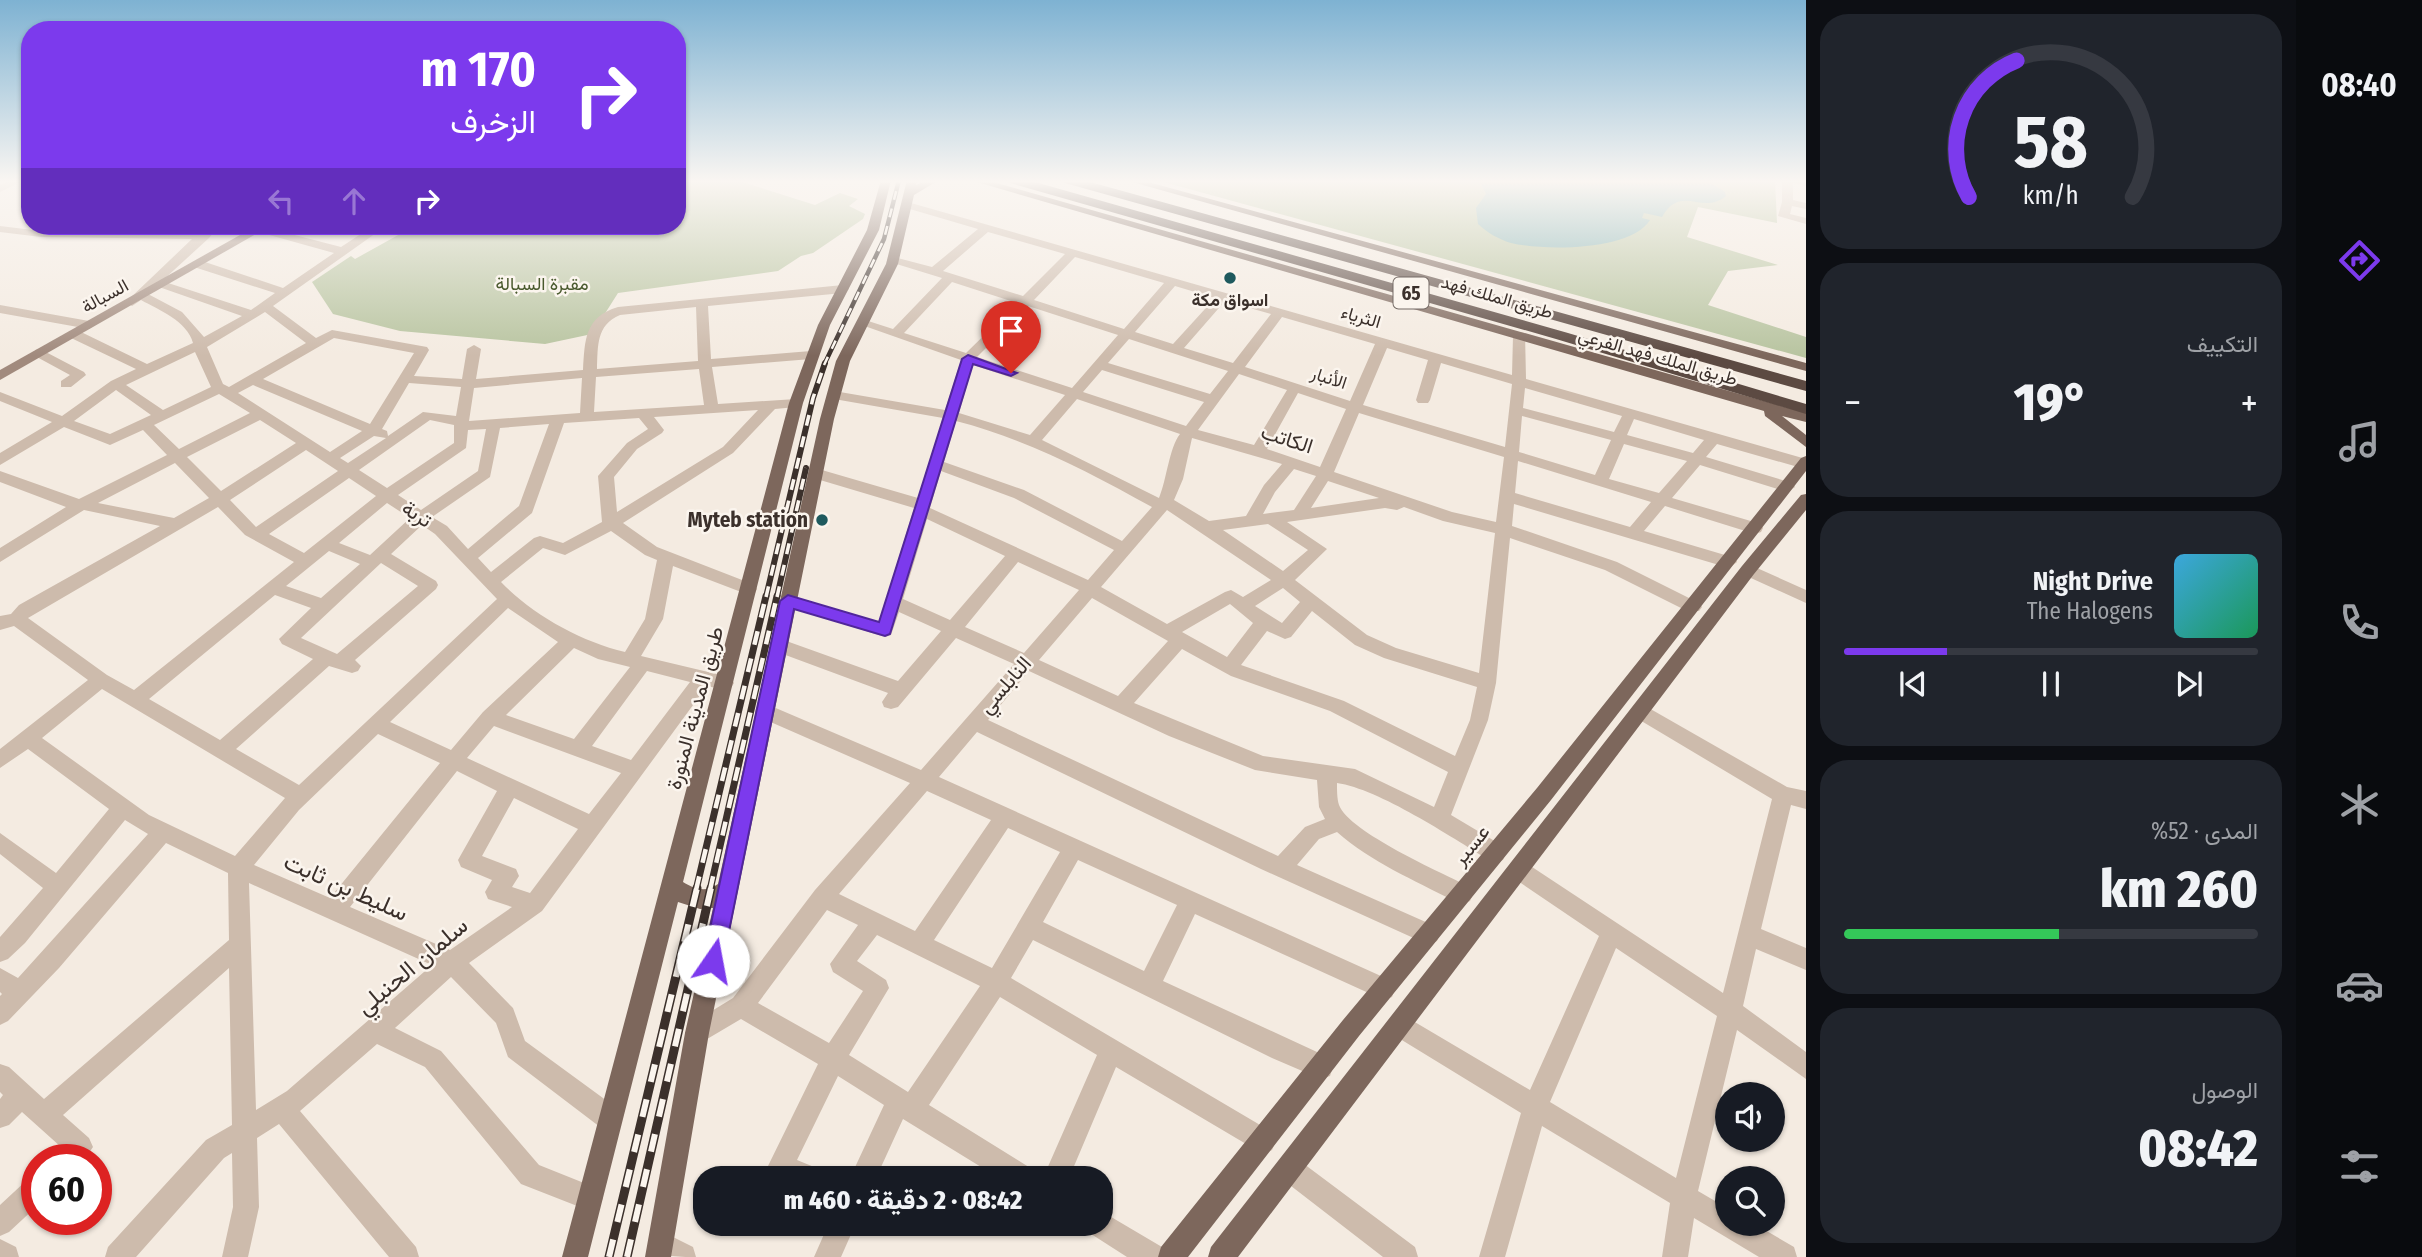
<!DOCTYPE html>
<html lang="ar">
<meta charset="utf-8">
<style>
body{margin:0;font-family:"Fira Sans Condensed",Vazirmatn,sans-serif;background:#20242c;color:#f1f3f6;direction:rtl;height:100vh;display:flex;flex-direction:column;font-size:26px;white-space:nowrap}
*{box-sizing:border-box;margin:0}
p{font-size:23px;color:#9ea1a6}
.icon{flex:none;width:38px;height:38px;fill:none;stroke:currentColor;stroke-width:2;stroke-linecap:round;stroke-linejoin:round}
.map{position:relative;flex:1;overflow:hidden;direction:ltr}
.panel{display:flex;flex-direction:column;gap:14px;padding:14px;background:#0d0f14;width:490px}
.panel>*{flex:none}
.top-card{position:absolute;left:21px;top:21px;width:665px;height:214px;border-radius:28px;box-shadow:0 2px 5px #0004;direction:rtl;background:#7c3aed;color:#fff;overflow:hidden}
.fabs{position:absolute;left:1715px;top:1082px;display:grid;gap:14px}
.fabs a{display:grid;place-items:center;width:70px;height:70px;border-radius:50%;background:#171b24;box-shadow:0 2px 5px #0004;font-size:35px}
.speed{position:absolute;left:21px;top:1144px;display:flex;gap:14px;font-size:35px;font-weight:700;text-align:center}
.speed>*{display:grid;place-content:center;width:91px;height:91px;border-radius:50%;background:#171b24;box-shadow:0 2px 5px #0004;line-height:1}
.speed .limit{border:10px solid #d22;background:#fff;color:#111}
.pin{position:absolute;display:grid;place-items:center;width:60px;height:60px;color:#fff;margin:-72px -30px;border-radius:50% 50% 50% 0;rotate:-45deg;box-shadow:0 0 7px #0007}
.pin .icon{rotate:45deg}
.me{position:absolute;width:77px;margin:-38px;rotate:12deg;stroke-linejoin:round;filter:drop-shadow(0 0 5px #0008)}
.turn{display:flex;align-items:center;gap:24px;height:147px;padding:0 35px;font-size:32px}
.turn .icon{width:91px;height:91px;stroke-width:2.5}
.turn b{display:block;font-size:49px;line-height:60px}
.lanes{display:flex;align-items:center;height:66px;padding:0 35px;background:#0003;justify-content:center;gap:35px;direction:ltr}
.lanes .off{opacity:.35}
.big{font-size:52px;font-weight:800;line-height:1.1}
.panel .widget{flex:1;display:flex;flex-direction:column;justify-content:center;gap:10px;min-width:0;padding:0 24px;border-radius:28px;background:#20242c}
.panel .dial{align-items:center;gap:0}
.dial svg{height:182px;overflow:visible;fill:none;stroke:#363941;stroke-width:7;stroke-linecap:round;text-anchor:middle}
.dial text{fill:#f1f3f6;stroke:none}
.song{display:flex;align-items:center;gap:21px}
.cover{width:84px;height:84px;border-radius:10px;background:linear-gradient(135deg,hsl(200 70% 55%),hsl(150 70% 35%))}
.played{height:7px;border-radius:4px;background:linear-gradient(90deg,#7c3aed 25%,#363941 25%)}
.keys{display:flex;justify-content:space-around;direction:ltr}
.heat{display:flex;justify-content:space-between;align-items:center;font-size:38px;direction:ltr}
.charge{height:10px;border-radius:5px;background:linear-gradient(90deg,#34c759 52%,#363941 0)}
.trip{position:absolute;left:693px;top:1166px;width:420px;height:70px;border-radius:28px;background:#171b24;box-shadow:0 2px 5px #0004;font-weight:800;line-height:70px;text-align:center;direction:rtl}
main{display:flex;flex:1;min-height:0}
.tab-bar{display:flex;flex-direction:column;width:126px;justify-content:space-around;align-items:center;background:#090b0e;color:#9ea1a6}
.tab-bar .icon{width:49px;height:49px}
.tab-bar .active{color:#7c3aed}
.tab-bar b{font-size:32px;color:#f1f3f6}
.map>svg:first-child{display:block}
.green{fill:#b8c4a0}
.water{fill:#7fb0b2}
.lines{fill:none;stroke-linecap:round;stroke-linejoin:round}
.minor{fill:#cdbbac;fill-rule:evenodd}
.secondary{fill:#a18a7d;fill-rule:evenodd}
.primary{fill:#7d675c;fill-rule:evenodd}
.motorway{fill:#5c4a42;fill-rule:evenodd}
.rail-far3-casing{stroke:#3b302b;stroke-width:4.5}
.rail-far2-casing{stroke:#3b302b;stroke-width:6}
.rail-far1-casing{stroke:#3b302b;stroke-width:7}
.rail-casing{stroke:#3b302b;stroke-width:9}
.rail-far3{stroke:#fbf5ee;stroke-width:2.5;stroke-dasharray:9;stroke-linecap:butt}
.rail-far2{stroke:#fbf5ee;stroke-width:3.5;stroke-dasharray:11;stroke-linecap:butt}
.rail-far1{stroke:#fbf5ee;stroke-width:4.5;stroke-dasharray:14;stroke-linecap:butt}
.rail{stroke:#fbf5ee;stroke-width:6;stroke-dasharray:18;stroke-linecap:butt}
.route{fill:#7c3aed;stroke:#51269a;stroke-width:2}
.poi-dot{fill:#1f5a5e;stroke:#fbf5ee;stroke-width:2.5}
.labels{text-anchor:middle;dominant-baseline:central;stroke-width:5;stroke-linejoin:round;paint-order:stroke}
.far-park-label{font-size:18px;fill:#4a5a2e;stroke:#fbf5ee}
.far-street-label{font-size:18px;fill:#3b302b;stroke:#fbf5ee}
.far-poi-label{font-size:18px;font-weight:bold;fill:#3b302b;stroke:#fbf5ee}
.shield{fill:#fbf5ee;stroke:#756b66;stroke-width:2}
.shield-label{font-size:19px;font-weight:bold;fill:#3b302b}
.street-label{font-size:21px;fill:#3b302b;stroke:#fbf5ee}
.poi-label{font-size:21px;font-weight:bold;fill:#3b302b;stroke:#fbf5ee;text-anchor:end}
.near-street-label{font-size:24px;fill:#3b302b;stroke:#fbf5ee}
</style>
<main>
<nav class="tab-bar">
<b>08:40</b>
<svg class="icon active" aria-label="directions" viewBox="0 0 24 24"><path d="M12 3l9 9-9 9-9-9zM9 14v-3h6M13 9l2 2-2 2"/></svg>
<svg class="icon" aria-label="music" viewBox="0 0 24 24"><path d="M9 18V5l10-2v13"/><circle cx="6" cy="18" r="3"/><circle cx="16" cy="16" r="3"/></svg>
<svg class="icon" aria-label="phone" viewBox="0 0 24 24"><path d="M5 4h4l2 5-3 2q2 4 5 5l2-3 5 2v4C11 20 4 13 5 4z"/></svg>
<svg class="icon" aria-label="climate" viewBox="0 0 24 24"><path d="M12 3v18M4 7l16 10M4 17L20 7"/></svg>
<svg class="icon" aria-label="car" viewBox="0 0 24 24"><path d="M5 17H2v-5l4-1 3-4h7l3 4 3 1v5h-3M9 17h6M6 11h13"/><circle cx="7" cy="17" r="2"/><circle cx="17" cy="17" r="2"/></svg>
<svg class="icon" aria-label="filters" viewBox="0 0 24 24"><path d="M4 7h16M4 17h16"/><circle cx="9" cy="7" r="2"/><circle cx="15" cy="17" r="2"/></svg>
</nav>
<section class="panel">
<div class="widget dial"><svg viewBox="0 0 100 80">
<path d="M14 69A42 42 0 1 1 86 69"/>
<path d="M14 69A42 42 0 0 1 35 9" stroke="#7c3aed"/>
<text x="50" y="56" font-size="32" font-weight="700">58</text>
<text x="50" y="72" font-size="11">km/h</text>
</svg></div>
<div class="widget"><p>التكييف</p>
<div class="heat"><a>−</a><b class="big">19°</b><a>+</a></div>
</div>
<div class="widget">
<div class="song"><i class="cover"></i><div><b>Night Drive</b><p>The Halogens</p></div></div>
<div class="played"></div>
<div class="keys"><svg class="icon" aria-label="previous" viewBox="0 0 24 24"><path d="M18 5L8 12l10 7zM5 5v14"/></svg><svg class="icon" aria-label="pause" viewBox="0 0 24 24"><path d="M8 5v14M16 5v14"/></svg><svg class="icon" aria-label="next" viewBox="0 0 24 24"><path d="M6 5l10 7-10 7zM19 5v14"/></svg></div>
</div>
<div class="widget"><p>المدى · 52%</p><b class="big">260 km</b><div class="charge"></div></div>
<div class="widget"><p>الوصول</p><b class="big">08:42</b></div>
</section>
<div class="map">
<svg width="1806" height="1257" viewBox="0 0 1806 1257">
<rect width="100%" height="100%" fill="#f4ebe1"/>
<path class="green" d="M677,180H736L815,205L840,193L858,199L849,206L865,214L863,219L813,253L801,256L778,271L618,293L592,334L545,344L400,331L333,314L312,282L351,256L355,259L409,229L429,226H677Z
M1156,180H1775L1777,223L1698,207L1687,237L1778,265L1728,271L1708,305L1806,337V358Z"/>
<path class="water" d="M1479,180H1706L1725,192L1726,196C1702,216 1681,183 1662,217L1644,213L1642,218L1650,220C1631,251 1544,251 1511,243C1498,239 1488,233 1478,224L1476,208L1486,194Z"/>
<g class="lines">
<path class="minor" d="M11,180H24L0,192V185Z
M1782,180H1806V186L1793,183V200L1806,203V209L1792,206L1790,214L1806,218V224L1778,216L1782,202Z
M903,203H911L1512,375L1513,336L1520,332L1525,333L1526,379L1806,459L1805,469L1717,444L1706,457L1792,483L1795,487L1787,492L1700,465L1672,498L1761,524L1763,528L1761,532L1755,534L1665,506L1644,531L1735,558L1737,562L1729,568L1514,504L1512,526L1617,562L1699,603L1702,607L1699,611H1687L1605,570L1510,538L1496,683L1488,720L1451,815L1503,846L1506,853L1503,860L1496,862L1489,860C1451,837 1379,789 1337,783C1337,790 1337,799 1339,805C1349,832 1442,873 1470,887L1473,894L1470,901L1462,904L1454,901C1414,880 1371,862 1337,832L1319,839L1297,865L1437,927L1440,934L1437,941L1429,945L1261,869L977,732L939,777L1392,981L1395,989L1392,997L1384,1000L1195,914L1163,981L1330,1058L1333,1067L1330,1076L1321,1079L1272,1058L1033,940L1011,978L1272,1132L1276,1141L1272,1150L1263,1154L1116,1067L1069,1178H1043L1097,1055L1000,997L929,1105L1032,1169L1036,1178H999L903,1119L876,1178H850L884,1105L838,1076L797,1160L819,1169L823,1178H778L772,1175L768,1166L818,1064L741,1019L697,1045L689,1041L685,1033L689,1025L733,998L815,890L910,783L757,716L755,711L757,706L764,703L771,706L921,770L1014,664L956,638L898,707L891,709L884,707L882,702L888,693L772,650L769,645L772,640L778,638L898,681L941,631L899,612L891,635L885,637L782,605L779,601L788,595L879,622L914,508L810,477L807,473L815,468L918,498L943,418L834,399L827,395L834,391L945,410L961,360L856,323L862,319L893,329L942,278L890,262V256L932,267L978,229L903,207ZM988,232L1065,254L1023,296L943,271ZM1075,257L1164,283L1124,329L1034,300ZM952,282L1017,303L966,353L904,333ZM1175,286L1215,298L1173,344L1135,332ZM1225,301L1271,314L1233,363L1184,348ZM1028,306L1118,335L1072,388L977,357ZM1282,317L1375,344L1350,401L1245,367ZM1129,339L1228,371L1210,394L1108,363ZM1387,348L1428,360L1416,400L1418,403H1428L1430,400L1441,363L1512,384L1505,447L1363,405ZM973,365L1065,395L1030,435L959,413ZM1102,370L1204,402L1186,426L1083,392ZM1239,374L1287,390L1254,445L1198,430ZM1525,388L1622,416L1614,432L1523,408ZM1298,393L1346,409L1320,467L1267,449ZM1077,399L1180,434C1169,448 1167,479 1159,498L1042,440ZM1359,413L1504,457L1496,522L1452,512L1334,472ZM1522,416L1611,440L1595,475L1519,452ZM1634,419L1704,440L1693,453L1627,435ZM956,421C1026,439 1089,472 1152,507L1122,541L1024,490L944,462ZM1192,438L1282,464L1264,485L1246,516L1209,521L1174,500L1183,479ZM1624,444L1687,461L1659,493L1609,479ZM1518,461L1651,502L1630,527L1515,493ZM1294,469L1316,476L1294,510L1263,514L1275,492ZM941,471L1014,498L1114,550L1088,580L930,508ZM1328,481L1379,498L1311,508ZM1404,507L1443,521L1495,533L1479,673L1396,648L1367,635L1295,580L1327,549L1287,522L1385,508L1397,510ZM1167,510L1271,580L1243,597L1231,590L1225,592L1167,624L1101,587ZM927,519L1005,556L950,620L903,599ZM1268,524L1308,550L1283,571L1223,530ZM1018,562L1079,590L1024,653L965,627ZM1283,588L1300,602L1282,623L1255,606ZM1092,598L1168,641L1118,696L1039,660ZM1230,604L1253,623L1227,657L1182,632ZM1312,611L1355,645L1384,658L1477,687L1470,720L1455,756L1344,701L1241,665L1267,631L1285,639L1291,637ZM1182,649L1231,676L1330,711L1448,772L1434,807L1355,769L1263,756L1134,703ZM1029,671L1169,736L1255,770L1317,780L1319,807L1325,819L1305,827L1278,856L988,720ZM927,791L991,820L915,931L839,894ZM1008,828L1060,852L992,968L934,940ZM1078,860L1177,905L1144,971L1043,922ZM827,910L858,925L830,964L833,972L863,991L829,1043L758,1003ZM877,935L980,986L908,1092L849,1055L889,988L886,980L857,961Z
M0,226L41,231L199,232L207,226H219L209,238L162,281L251,310L275,293L194,267V261H202L283,288L334,253L244,228L242,226H260L341,247L373,226H386L273,306L316,338L332,330L427,347L429,350L414,376L462,379L467,349L474,345L481,349L476,379L583,370C585,341 584,317 618,307L843,285L849,289L843,293L708,306L711,359L811,351L818,355L811,359L712,367L718,404L796,399L803,403L796,407L775,409L733,453L623,523L657,547L755,585L757,589L755,593L749,595L673,566L663,619L641,656L725,676L731,678L734,683L731,688L725,690L707,686L542,911L469,963L513,1008L525,1041L618,1109L621,1118L618,1127L609,1130L600,1127L508,1057L496,1023L451,977L395,1028L441,1051L539,1165L599,1189L603,1198L599,1207L590,1211L521,1184L425,1067L377,1044L300,1111L416,1247L419,1257H389L279,1124L257,1138L259,1207L248,1257H222L233,1207L232,1153L224,1158L136,1257H105L108,1247L206,1140L232,1125L229,968L63,1115L89,1138L93,1147L84,1160H53L61,1147L22,1112L9,1125L0,1128V1099L3,1095L0,1092V1064L9,1067L44,1099L229,940L228,873L166,843L59,968L8,1021L0,1025V996L2,994L0,992V968L18,978L148,834L125,820L25,943L8,959L0,962V937L43,888L0,854V833L56,873L109,809L28,749L0,768V749L88,680L14,626L0,630V616L11,614L19,605L160,526L84,510L0,562V548L66,507L0,482V471L79,499L167,455L143,430L110,445L64,427L0,465V453L52,422L0,401V392L62,416L111,381L136,369L69,337V331H79L147,364L193,343C187,321 159,310 141,300L132,306L126,302L192,239L41,237L0,232ZM157,285L159,287L242,316L204,337L182,312L148,294ZM696,307L698,361L597,369C598,346 596,325 620,315ZM265,312L306,343L229,387L223,384L207,347ZM334,338L414,353L370,424L263,379ZM195,352L211,387L163,410L126,385ZM699,369L704,405L594,412L596,377ZM582,378L580,413L469,421L474,388ZM409,383L461,387L456,416L423,412L388,436L387,431L382,429ZM253,385L362,431L330,452L238,393ZM116,390L151,415L110,434L74,421ZM219,394L250,413L179,449L154,425ZM758,410L723,447L617,512L614,477L637,449L662,433L664,430L654,417ZM639,418L648,429L627,443L598,476L602,522L563,543L540,536L534,538L491,572L478,558L532,513L564,423ZM260,420L296,443L221,491L187,457ZM430,420L454,425V443L387,488L359,470ZM549,424L519,506L468,549L447,526L432,517L490,477L500,428ZM486,429L478,471L421,510L398,495L466,448L468,430ZM374,436L386,438L348,463L340,458ZM306,450L338,471L256,527L230,500ZM175,463L209,498L174,518L98,503ZM349,478L376,496L304,553L269,534ZM387,503L410,518L370,555L339,543ZM218,507L245,535L294,562L134,690L107,675L28,618ZM422,525L435,534L497,599L299,785L236,749L329,666L352,673L358,671L361,666L355,660L436,589L438,585L436,581L391,554ZM611,531L645,555L657,560L645,619L625,652C580,641 533,615 501,582L543,548L565,555ZM329,551L360,564L321,598L286,586ZM381,563L418,586L337,654L301,638ZM275,595L311,608L279,639L282,644L313,659L220,740L149,699ZM508,608L558,642L483,712L451,750L390,722ZM574,648L598,659L630,667L574,739L506,715ZM647,671L690,682L631,760L592,746ZM102,689L285,798L235,856L149,815L42,738ZM494,726L621,773L589,814L467,758ZM378,734L440,763L330,898L254,865L299,810ZM457,771L497,791L458,860L461,867L492,880L485,892L488,899L512,907L450,950L350,907ZM514,798L578,829L530,893L512,887L519,876L516,869L482,856ZM249,883L432,965L287,1091L256,1110Z
M0,305L89,321L95,325L89,329L0,313Z
M40,349L84,372L86,375L71,387H61V381L70,375L35,356V350Z
M1748,564L1806,590V603L1742,574L1740,570Z
M1640,703L1787,787L1806,791V809L1791,805L1761,929L1806,948V970L1756,949L1743,1006L1806,1052V1079L1737,1030L1698,1191L1727,1208V1223H1753L1794,1247L1797,1257H1759L1694,1218L1688,1257H1662L1670,1203L1542,1126L1505,1257H1479L1521,1113L1392,1034L1388,1026L1392,1018L1400,1014L1408,1018L1530,1090L1599,936L1512,877L1508,870L1512,863L1519,860L1526,863L1723,993L1772,799L1633,716L1631,711L1633,706ZM1616,948L1717,1016L1676,1178L1550,1102Z
M1291,1157L1300,1161L1415,1247L1418,1257H1383L1282,1179L1278,1170L1282,1161Z
M37,1175V1206L9,1232L0,1236V1205L28,1179Z
M1101,1211L1162,1247L1165,1257H1127L1088,1232L1084,1223H1101Z
M829,1223H856L841,1257H814Z
M661,1231L693,1247L696,1257C678,1257 656,1257 648,1244L652,1235Z
M0,1239L16,1247L19,1257H0Z"/>
<path class="secondary" d="M256,226H270L0,380V370Z"/>
<path class="primary" d="M881,180H891L879,230L830,325L803,403L683,882C694,889 706,893 718,884L820,419L836,361L886,264L907,180H917L916,185L926,180H939L914,195L898,264L850,361L834,419L709,1033L671,1257H645L685,1033L713,908L700,909L678,902L588,1257H562L789,403L818,325L867,230Z
M970,180H986L1806,413V422L1782,416L1806,435V447L1765,416L1764,411Z
M1125,180H1141L1806,363V371Z
M1806,456V471L1551,800L1359,1036L1188,1257H1158L1161,1247L1343,1020L1537,788L1801,458Z
M1806,494V510L1754,574L1238,1257H1208L1211,1247L1742,566L1801,495Z"/>
<path class="motorway" d="M1009,180H1028L1568,333L1806,404V414L1556,339L1010,183Z
M1064,180H1083L1806,381V391L1065,183Z"/>
<defs>
<path id="rail-far3" d="M824,365L884,239L899,180"/>
<path id="rail-far2" d="M766,597L813,398L825,363
M777,597L806,468"/>
<path id="rail-far1" d="M696,890L766,596
M710,890L777,596"/>
<path id="rail" d="M609,1257L697,888
M627,1257L711,888"/>
</defs>
<use href="#rail-far3" class="rail-far3-casing"/>
<use href="#rail-far2" class="rail-far2-casing"/>
<use href="#rail-far1" class="rail-far1-casing"/>
<use href="#rail" class="rail-casing"/>
<use href="#rail-far3" class="rail-far3"/>
<use href="#rail-far2" class="rail-far2"/>
<use href="#rail-far1" class="rail-far1"/>
<use href="#rail" class="rail"/>
</g>
<linearGradient id="sky" x2="0" y2="1"><stop stop-color="#7eb2d2"/><stop offset="0.51" stop-color="#faf6f2"/><stop offset="1" stop-color="#faf6f2" stop-opacity="0"/></linearGradient>
<rect width="1806" height="356" fill="url(#sky)"/>
<path class="route" d="M968,355L1017,373L1011,376L973,364L890,634L885,636L794,609L723,961L720,968L713,971L706,968L703,961L780,601L788,595L879,622L962,359Z"/>
<g class="poi-dot">
<circle cx="1230" cy="278" r="7"/>
<circle cx="822" cy="520" r="7"/>
</g>
<g class="labels">
<g class="far-park-label">
<text x="542" y="284">مقبرة السبالة</text>
</g>
<g class="far-street-label">
<text transform="translate(105 296) rotate(-29)">السبالة</text>
<text transform="translate(1497 297) rotate(16)">طريق الملك فهد</text>
<text transform="translate(1361 317) rotate(16)">الثرياء</text>
<text transform="translate(1658 357) rotate(16)">طريق الملك فهد الفرعي</text>
<text transform="translate(1329 378) rotate(18)">الأنبار</text>
</g>
<g class="far-poi-label">
<text x="1230" y="300">اسواق مكة</text>
</g>
<rect class="shield" x="1393.5" y="277.5" width="35" height="31" rx="5"/>
<g class="shield-label">
<text x="1411" y="293">65</text>
</g>
<g class="street-label">
<text transform="translate(1287 439) rotate(18)">الكاتب</text>
<text transform="translate(417 514) rotate(33)">تربة</text>
<text transform="translate(1005 685) rotate(-49)">النابلسي</text>
<text transform="translate(695 708) rotate(-75)">طريق المدينة المنورة</text>
<text transform="translate(1471 845) rotate(-50)">عسير</text>
</g>
<g class="poi-label">
<text x="808" y="520">Myteb station</text>
</g>
<g class="near-street-label">
<text transform="translate(346 887) rotate(24)">سليط بن ثابت</text>
<text transform="translate(412 966) rotate(-40)">سلمان الحنبلي</text>
</g>
</g>
</svg>
<div class="fabs">
<a><svg class="icon" aria-label="sound" viewBox="0 0 24 24"><path d="M4 9h4l5-4v14l-5-4H4zM17 9q2 3 0 6"/></svg></a>
<a><svg class="icon" aria-label="search" viewBox="0 0 24 24"><circle cx="10" cy="10" r="6"/><path d="M15 15l6 6"/></svg></a>
</div>
<div class="speed"><div class="limit">60</div></div>
<div class="pin" style="left:1011px;top:373px;background:#d93025"><svg class="icon" aria-label="arrive" viewBox="0 0 24 24"><path d="M6 21V4h12l-3 4 3 4H6"/></svg></div>
<svg class="me" style="left:713px;top:961px" viewBox="-20 -20 40 40"><circle r="19" fill="#fff"/><path d="M0-13L10 11 0 6-10 11z" fill="#7c3aed"/></svg>
<div class="trip">08:42 · 2 دقيقة · 460 m</div>
<div class="top-card">
<div class="turn"><svg class="icon" aria-label="right" viewBox="0 0 24 24"><path d="M7 20v-9h11M14 6l5 5-5 5"/></svg><div><b>170 m</b>الزخرف</div></div>
<div class="lanes"><svg class="icon off" aria-label="left" viewBox="0 0 24 24"><path d="M17 20v-9H6M10 6l-5 5 5 5"/></svg><svg class="icon off" aria-label="ahead" viewBox="0 0 24 24"><path d="M12 20V5M6 11l6-6 6 6"/></svg><svg class="icon" aria-label="right" viewBox="0 0 24 24"><path d="M7 20v-9h11M14 6l5 5-5 5"/></svg></div>
</div>
</div>
</main>
